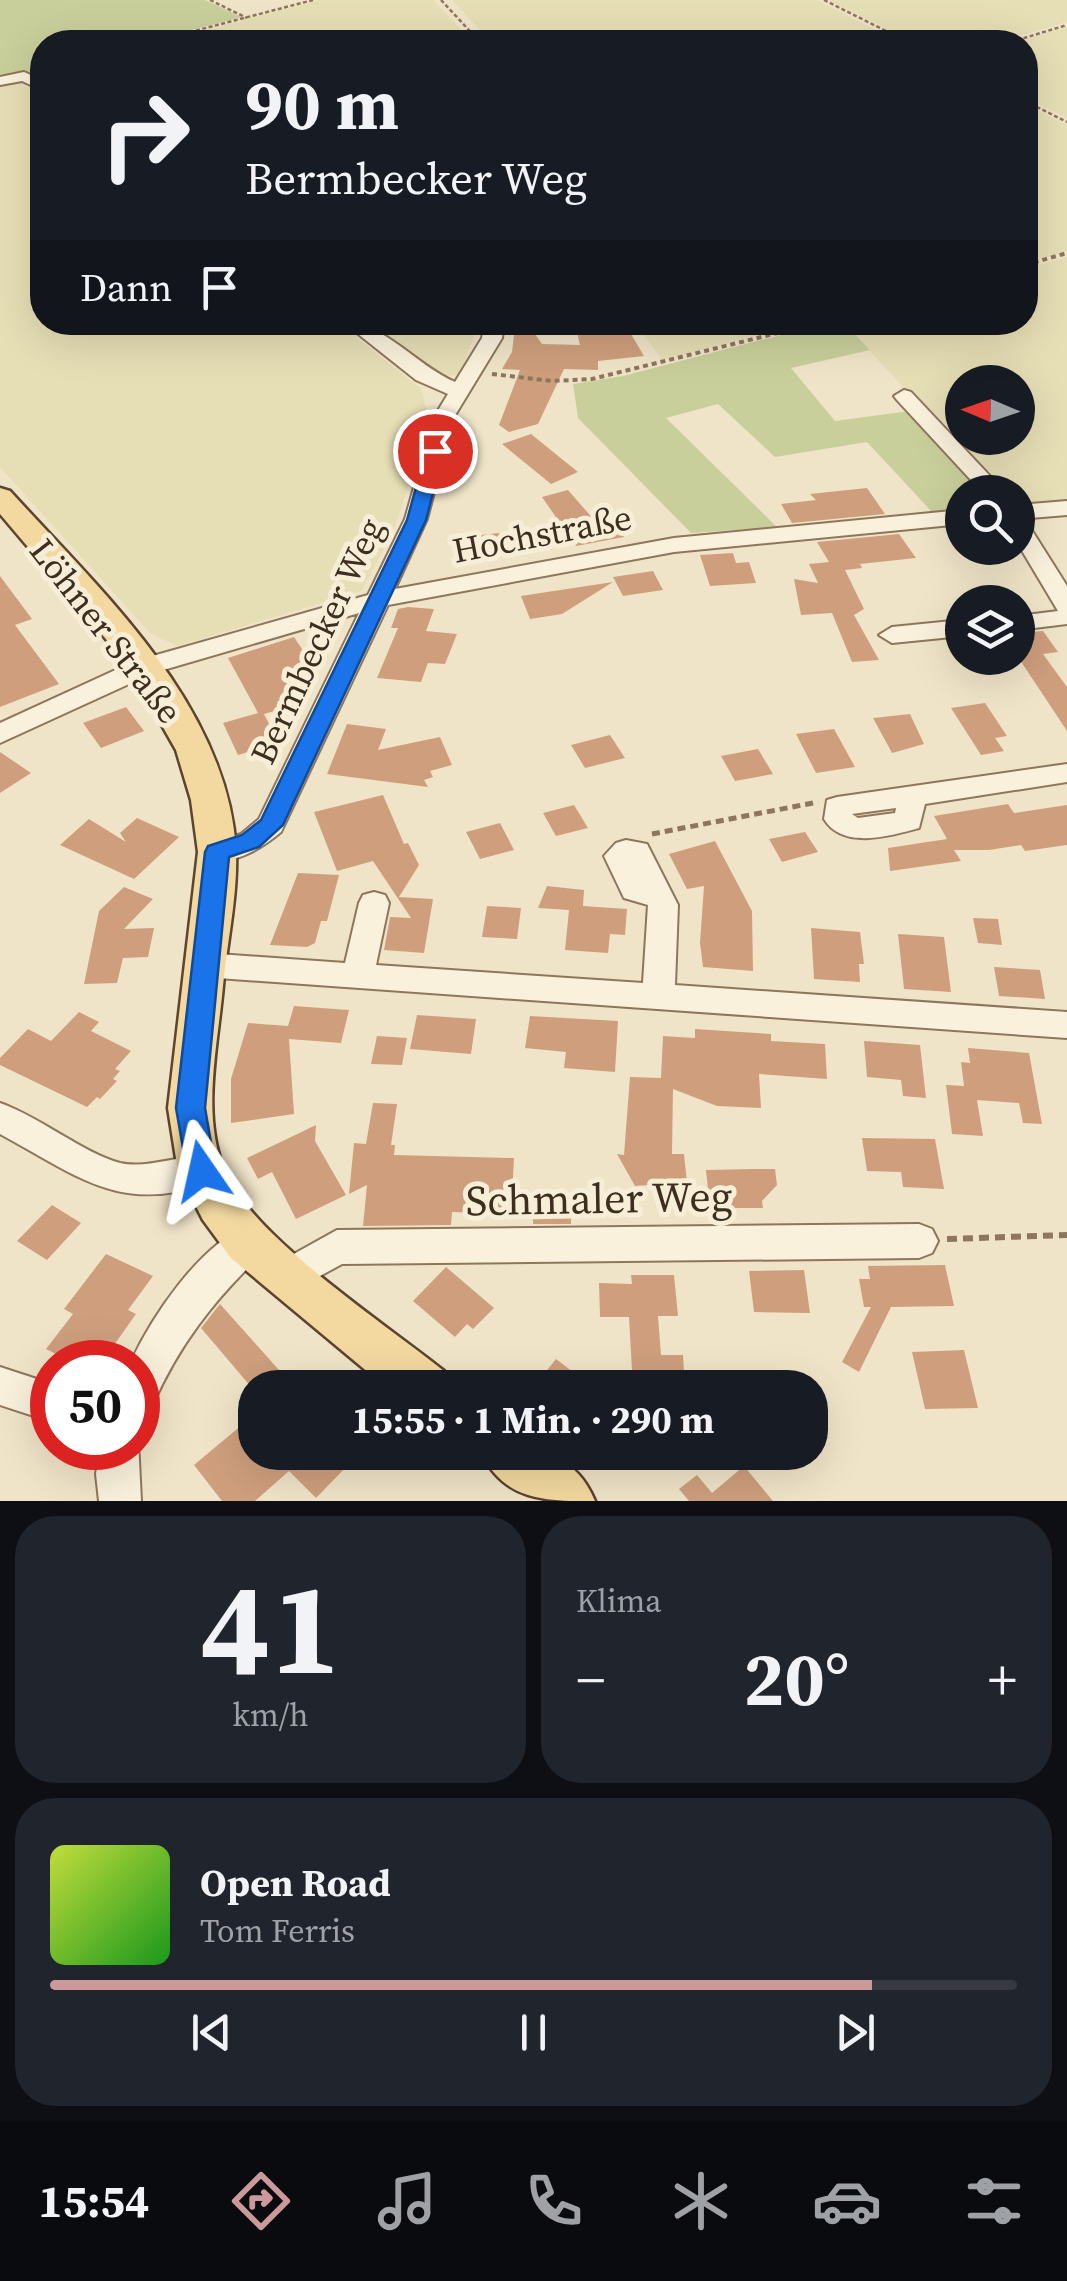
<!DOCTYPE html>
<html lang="de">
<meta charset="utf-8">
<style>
body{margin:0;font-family:"Source Serif 4",serif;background:#20242c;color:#f1f3f6;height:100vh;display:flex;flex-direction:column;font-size:38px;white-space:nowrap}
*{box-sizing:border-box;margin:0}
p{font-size:32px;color:#9ea1a6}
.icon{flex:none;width:55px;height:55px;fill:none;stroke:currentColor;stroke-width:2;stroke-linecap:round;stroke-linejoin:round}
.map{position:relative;height:1501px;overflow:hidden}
.sheet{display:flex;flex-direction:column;gap:15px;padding:15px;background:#0d0f14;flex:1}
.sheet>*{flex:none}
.hud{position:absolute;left:30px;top:30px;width:1008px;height:305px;border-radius:40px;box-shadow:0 10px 40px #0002;background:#171b24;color:#f1f3f6;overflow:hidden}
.needle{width:65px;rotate:272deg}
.buttons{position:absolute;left:945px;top:365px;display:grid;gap:20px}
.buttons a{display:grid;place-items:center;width:90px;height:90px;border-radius:50%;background:#171b24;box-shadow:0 10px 40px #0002;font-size:50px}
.speed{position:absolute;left:30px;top:1340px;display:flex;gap:20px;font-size:50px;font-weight:700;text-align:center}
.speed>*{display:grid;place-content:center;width:130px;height:130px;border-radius:50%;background:#171b24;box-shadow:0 10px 40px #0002;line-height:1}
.speed .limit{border:15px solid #d22;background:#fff;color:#111}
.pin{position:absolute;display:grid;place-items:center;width:85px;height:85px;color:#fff;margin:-42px;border:5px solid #fff;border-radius:50%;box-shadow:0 2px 10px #0007}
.me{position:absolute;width:110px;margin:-55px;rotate:349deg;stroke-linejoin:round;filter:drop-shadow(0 0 8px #0008)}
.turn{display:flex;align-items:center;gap:35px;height:210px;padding:0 50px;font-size:45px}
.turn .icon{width:130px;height:130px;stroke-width:2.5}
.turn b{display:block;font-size:70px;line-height:85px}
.then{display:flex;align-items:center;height:95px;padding:0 50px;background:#0003;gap:20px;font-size:38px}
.big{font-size:75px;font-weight:700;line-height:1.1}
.sheet .widget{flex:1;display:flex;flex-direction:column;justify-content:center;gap:15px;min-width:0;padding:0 35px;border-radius:40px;background:#20242c}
.sheet .dial{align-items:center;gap:0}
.dial b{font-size:130px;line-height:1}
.song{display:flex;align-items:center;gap:30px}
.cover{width:120px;height:120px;border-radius:15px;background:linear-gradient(135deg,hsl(70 70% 55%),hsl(120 70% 35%))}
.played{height:10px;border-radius:5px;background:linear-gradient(90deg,#cc999b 85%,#363941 85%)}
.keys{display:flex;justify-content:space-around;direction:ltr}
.heat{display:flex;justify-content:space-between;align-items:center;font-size:55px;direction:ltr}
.sheet .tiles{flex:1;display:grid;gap:15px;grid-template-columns:1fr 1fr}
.widget:last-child{grid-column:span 2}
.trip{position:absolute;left:238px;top:1370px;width:590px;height:100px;border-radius:40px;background:#171b24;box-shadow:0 10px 40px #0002;font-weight:700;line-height:100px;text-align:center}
.menu{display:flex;height:160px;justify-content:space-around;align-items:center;background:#090b0e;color:#9ea1a6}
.menu .icon{width:70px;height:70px}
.menu .active{color:#cc999b}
.menu b{font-size:45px;color:#f1f3f6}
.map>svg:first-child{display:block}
.farmland{fill:#e6deb5;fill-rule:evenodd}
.green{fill:#c9cf9b}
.building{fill:#cf9f7d}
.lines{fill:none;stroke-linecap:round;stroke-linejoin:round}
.minor-casing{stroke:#8d765c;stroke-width:4}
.major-casing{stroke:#5b4430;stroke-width:5}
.path-far3{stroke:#8d765c;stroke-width:2.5;stroke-dasharray:4 2.5;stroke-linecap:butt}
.path-far2{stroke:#8d765c;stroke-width:4;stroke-dasharray:5 4;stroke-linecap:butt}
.path-far1{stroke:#8d765c;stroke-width:5;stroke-dasharray:8 5;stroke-linecap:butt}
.path{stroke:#8d765c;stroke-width:6;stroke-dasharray:10 6;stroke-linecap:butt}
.minor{fill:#faf1dc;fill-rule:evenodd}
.major{fill:#f3d9a0;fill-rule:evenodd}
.route{fill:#1a73e8;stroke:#114b97;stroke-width:2.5}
.labels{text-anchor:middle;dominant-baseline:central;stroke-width:10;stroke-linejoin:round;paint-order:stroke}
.street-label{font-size:35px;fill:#3d2e20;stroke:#f7eed8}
.near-street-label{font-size:42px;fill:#3d2e20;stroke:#f7eed8}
</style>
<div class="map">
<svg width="1067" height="1501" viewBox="0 0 1067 1501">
<rect width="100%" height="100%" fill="#f0e4c8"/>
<path class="farmland" d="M319,0H433L473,42H161Z
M452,0H817L900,42H491Z
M828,0H1067V22L1000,42H914Z
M1067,27V118L1025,97V42H1016Z
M0,83H22L42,91V322L339,323L421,389L428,414L422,444L395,527L362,591L177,646L151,634L0,467Z
M1025,104L1067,125V251L1025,264Z
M1067,257V501L1018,505V492H1000L844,323L1025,322V268ZM962,382H1018V438H962Z
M361,323H479L460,374L446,376L430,371Z
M635,323H804L662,360Z"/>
<path class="green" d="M0,0H205L242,17L144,42H42V69L0,79Z
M827,323H844L870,350L791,368L835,421L925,409L1000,492H962V510L932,512L867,442L775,457L718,404L666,418L777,527L691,533L578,418L573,384L623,376Z"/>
<path class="building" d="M528,324L542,344L580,345L577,332L628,329L644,356L598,361V370L564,369L538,424L509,432L499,425L520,370L502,369L512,352L515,327Z
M531,434L578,472L551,484L502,444Z
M867,488L885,514L792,523L781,504L816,500L810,494Z
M568,490L595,521L610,518L624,537L576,546L542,497Z
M499,533L505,553L459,558L454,538Z
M899,534L916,558L860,564L862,568L845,570L864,609L854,615L879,660L852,662L832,613L801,615L794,579L818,583L809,564L829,562L817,542Z
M733,553L736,563L749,562L756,583L710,586L700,555Z
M653,571L663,590L623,596L613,577Z
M0,576L32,619L15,625L59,684L0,707Z
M613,582L562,614L530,619L521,596Z
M408,607L434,609L426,631L457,634L445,664L428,663L421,682L377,678L398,628H391L398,609Z
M1043,631L1058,652L1043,654L1067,687V731L1018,657V633Z
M294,637L312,664L288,671L300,694L281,699L285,708L264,714L279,743L238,755L223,723L258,713L228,658Z
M985,703L1007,736L995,738L1004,751L981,755L951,708Z
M126,707L144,731L101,748L83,723Z
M910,714L924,744L892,753L873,718Z
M347,724L386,729L378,750L440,737L452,765L430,771L433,777L424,780L428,787L327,774Z
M834,729L855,767L816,773L796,734Z
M610,735L625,758L585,768L571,745Z
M758,749L773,774L735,781L721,756Z
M0,752L31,773L0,793Z
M383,795L404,844L408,843L419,865L399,897L433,899L424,953L384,950L390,917L411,918L373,861L337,871L314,812Z
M1008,804L1014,813L1067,805V845L1025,851L1021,845L989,850H954L961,861L890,871L888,848L947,839L934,816Z
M574,805L588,828L556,836L543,813Z
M137,818L179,837L134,879L60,845L89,819L126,842L120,833Z
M500,823L514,850L480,859L466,832Z
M805,832L818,852L782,862L769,839Z
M715,841L752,911L753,971L703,967L700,943L704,886L687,889L669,854Z
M298,873L339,875L327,921H321L315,943L307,947L270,945Z
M547,886L584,890L583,906L627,909L625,935L610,934L608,953L565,950L569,910L538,908Z
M124,887L153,899L124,929L154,928L148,957L123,958L117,983L84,984L99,911Z
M487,906L521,908L517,939L482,937Z
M973,918L998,919L1002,945L978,943Z
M811,928L860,932L864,964H859L860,982L814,979Z
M898,934L944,937L951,992L904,989Z
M994,967L1040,970L1045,999L999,996Z
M294,1006L349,1010L341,1043L289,1039L294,1114L231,1123V1079L248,1023L288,1026Z
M79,1012L99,1022L91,1031L131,1051L115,1069L120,1071L113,1079L117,1081L100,1099L97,1097L87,1107L0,1065V1058L28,1029L51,1041Z
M417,1015L476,1019L471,1054L410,1049Z
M530,1016L618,1021L615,1072L564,1068L566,1052L525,1048Z
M695,1029L771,1034V1041L825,1044L827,1079L759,1074L761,1108L717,1106L673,1089L672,1154H684L687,1182L635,1186L617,1154L624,1155L630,1077L661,1078L663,1036L695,1038Z
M377,1036L407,1038L402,1065L371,1064Z
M864,1041L920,1045L926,1098L903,1096L901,1080L867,1077Z
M968,1048L1029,1053L1042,1124L1023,1123L1019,1103L977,1100L983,1136L952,1134L946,1085L964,1086L961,1062L970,1063Z
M373,1103L397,1104L391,1145H395L394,1155L514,1158L511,1214L452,1212L451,1225L363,1226L367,1185L349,1194L354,1143L366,1144Z
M316,1125L315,1141L346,1195L296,1219L272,1172L258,1179L247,1158Z
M862,1138L935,1139L944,1189L903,1187L901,1172L867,1171Z
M753,1169H775L777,1185L762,1201L763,1208H710L706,1170Z
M52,1205L81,1223L47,1260L17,1241Z
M533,1210H571V1224H533Z
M106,1254L153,1276L128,1310L136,1314L102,1362H72L46,1349L73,1314L64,1309Z
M945,1265L954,1306L891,1307L859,1372L842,1362L871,1307H864L859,1279H870L868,1266Z
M446,1267L494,1308L473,1329L467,1324L455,1337L413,1301Z
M804,1270L810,1313L754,1312L749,1271Z
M631,1275H674L678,1316H658L661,1355H683L685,1388H633L629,1317H600L599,1283L632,1284Z
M220,1304L287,1379L277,1388H252L201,1328Z
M964,1350L978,1408L925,1409L912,1352Z
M556,1359L594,1388H533Z
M255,1414V1452H339L349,1464L316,1498L289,1471L255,1501H222L194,1465Z
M744,1466L773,1501H689L679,1489L697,1475L712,1493Z"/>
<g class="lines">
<defs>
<path id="minor" d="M24,72L42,80V90L22,81L0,85V77Z
M343,322C384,322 417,366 455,382L482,338L485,322H504L502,338L454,417L427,519L395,589L674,538L962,510V524L674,552L388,605L281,832C262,848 232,867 207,859L202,852L207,845L241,834L259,819L359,613L153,673L0,743V723L135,661L368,595L405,519L434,417L448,394L416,380Z
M904,390L911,392L1005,492H982L897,400L894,396Z
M1067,501V515L1018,519V505Z
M1018,519L1026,521L1067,586V624L1018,630V616L1058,611L1018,544Z
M962,620V636L892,643L879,635L892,627Z
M1067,764V782L925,804L919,828C890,836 843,850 824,819L827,800L837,797ZM896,808L895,813L858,818L852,814Z
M626,840L647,844L678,905L675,985L1067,1012V1038L204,977L193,974L188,965L193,956L204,953L345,963L359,903L363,895L374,892L385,895L389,903L376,965L643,983L648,905L624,898L604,856L616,843Z
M0,1103C38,1116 85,1154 120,1163C152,1170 185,1150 214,1160L219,1171L214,1182C119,1215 80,1177 0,1134Z
M919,1224L932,1229L938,1241L932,1253L919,1258L342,1264L287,1294L274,1289L268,1277L274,1265L337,1230Z
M248,1226L261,1231L267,1243L261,1255C213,1301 179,1345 152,1406L138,1411V1362H131C151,1318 200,1244 248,1226Z
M0,1367L52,1384V1422L0,1405Z
M138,1440L141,1501H99L96,1474L100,1448H138Z"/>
<path id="major" d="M0,488L10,491C102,592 227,705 236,850C238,894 227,942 223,986C218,1045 200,1118 226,1174C257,1240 384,1323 444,1371L451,1388H387L231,1258L203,1220L178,1171L168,1108L198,852L191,800L176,750L127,664L0,514Z
M481,1452C531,1452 572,1446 595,1501C545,1501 504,1501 481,1452Z"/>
</defs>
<use href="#minor" class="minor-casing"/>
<use href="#major" class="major-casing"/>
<path class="path-far3" d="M210,0L247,18
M441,0L480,42
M824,0L908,42
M152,42L313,0
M1011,42L1067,25
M1025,101L1067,122"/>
<path class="path-far2" d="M1025,265L1067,253
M492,374L552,381L592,379L822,322"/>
<path class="path-far1" d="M652,834L818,802"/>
<path class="path" d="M947,1239L1067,1235"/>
<use href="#minor" class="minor"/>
<use href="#major" class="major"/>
</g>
<path class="route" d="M435,446L444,451L426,520L283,825L259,847L229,857L205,1108L216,1171L212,1180L202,1183L191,1180L187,1171L176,1108L205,852L208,846L242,835L261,820L407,520L426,451Z"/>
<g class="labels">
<g class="street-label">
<text transform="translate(542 534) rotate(-11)">Hochstraße</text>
<text transform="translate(106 631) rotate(52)">Löhner Straße</text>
<text transform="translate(317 641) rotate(-65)">Bermbecker Weg</text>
</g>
<g class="near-street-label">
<text transform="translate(599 1198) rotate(-1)">Schmaler Weg</text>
</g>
</g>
</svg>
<div class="buttons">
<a><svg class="needle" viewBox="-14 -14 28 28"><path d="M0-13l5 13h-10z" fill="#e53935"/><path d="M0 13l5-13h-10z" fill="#9ea1a6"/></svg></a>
<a><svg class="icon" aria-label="search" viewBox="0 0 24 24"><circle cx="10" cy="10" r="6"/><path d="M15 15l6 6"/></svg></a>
<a><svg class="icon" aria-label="layers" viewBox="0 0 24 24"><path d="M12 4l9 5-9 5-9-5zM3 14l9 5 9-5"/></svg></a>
</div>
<div class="speed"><div class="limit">50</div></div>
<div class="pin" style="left:435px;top:451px;background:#d93025"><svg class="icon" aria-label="arrive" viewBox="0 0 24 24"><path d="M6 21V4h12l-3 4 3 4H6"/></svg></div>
<svg class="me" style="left:202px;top:1171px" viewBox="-20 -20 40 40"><path d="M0-17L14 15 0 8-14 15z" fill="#1a73e8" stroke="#fff" stroke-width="4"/></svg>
<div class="trip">15:55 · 1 Min. · 290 m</div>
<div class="hud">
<div class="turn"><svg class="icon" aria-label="right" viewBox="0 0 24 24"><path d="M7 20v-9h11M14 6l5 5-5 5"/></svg><div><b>90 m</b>Bermbecker Weg</div></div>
<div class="then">Dann<svg class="icon" aria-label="arrive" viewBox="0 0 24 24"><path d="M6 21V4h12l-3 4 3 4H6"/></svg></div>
</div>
</div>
<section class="sheet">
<div class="tiles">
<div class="widget dial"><b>41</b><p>km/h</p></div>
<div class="widget"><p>Klima</p>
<div class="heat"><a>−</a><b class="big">20°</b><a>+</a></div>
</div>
<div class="widget">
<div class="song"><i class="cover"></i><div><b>Open Road</b><p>Tom Ferris</p></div></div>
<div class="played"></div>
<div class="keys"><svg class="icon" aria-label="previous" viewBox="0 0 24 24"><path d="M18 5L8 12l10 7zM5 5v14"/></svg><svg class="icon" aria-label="pause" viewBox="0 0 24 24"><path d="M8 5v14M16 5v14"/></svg><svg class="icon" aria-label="next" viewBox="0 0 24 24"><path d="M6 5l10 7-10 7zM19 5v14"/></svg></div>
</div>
</div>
</section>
<nav class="menu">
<b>15:54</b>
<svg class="icon active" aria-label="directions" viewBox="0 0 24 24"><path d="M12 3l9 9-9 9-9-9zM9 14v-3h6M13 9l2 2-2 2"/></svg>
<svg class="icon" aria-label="music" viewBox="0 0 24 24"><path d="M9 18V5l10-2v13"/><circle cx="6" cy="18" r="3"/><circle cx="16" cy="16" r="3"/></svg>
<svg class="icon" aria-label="phone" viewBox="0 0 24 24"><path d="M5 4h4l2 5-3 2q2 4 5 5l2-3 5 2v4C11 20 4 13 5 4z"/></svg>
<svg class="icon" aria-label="climate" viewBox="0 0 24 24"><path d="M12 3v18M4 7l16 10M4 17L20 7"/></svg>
<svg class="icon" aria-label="car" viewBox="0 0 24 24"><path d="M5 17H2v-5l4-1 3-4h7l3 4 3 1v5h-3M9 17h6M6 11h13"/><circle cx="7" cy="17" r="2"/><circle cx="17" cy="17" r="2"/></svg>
<svg class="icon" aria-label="filters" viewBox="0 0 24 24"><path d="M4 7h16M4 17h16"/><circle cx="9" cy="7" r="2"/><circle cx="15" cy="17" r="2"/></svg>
</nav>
